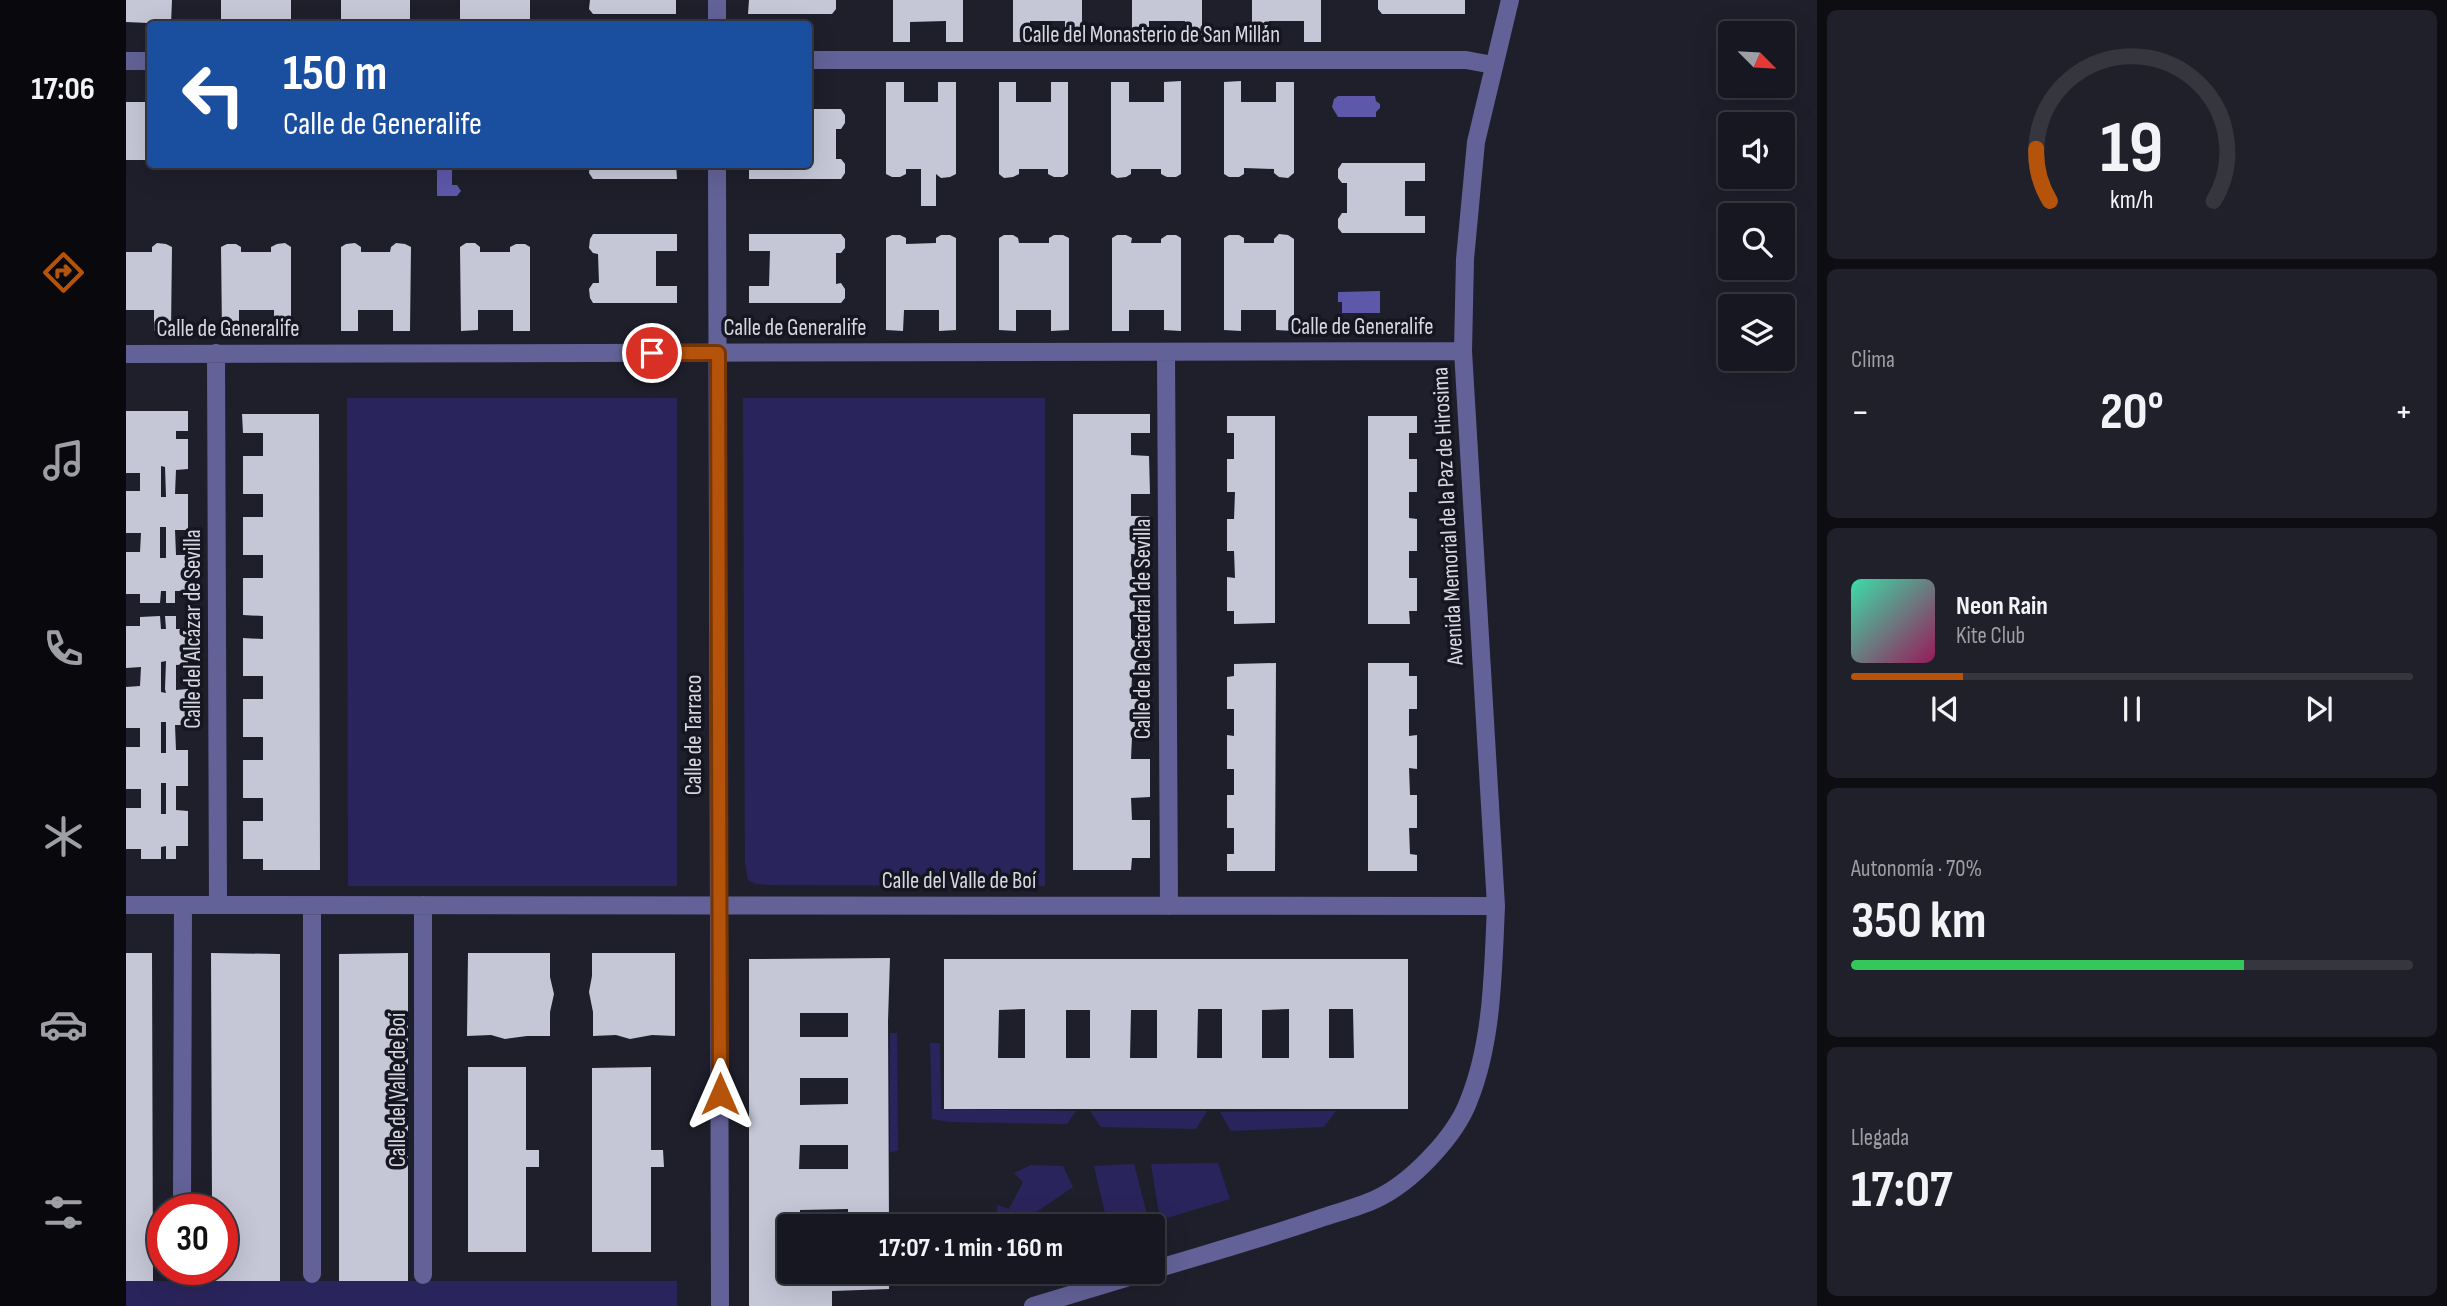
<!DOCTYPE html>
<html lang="es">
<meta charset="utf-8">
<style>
body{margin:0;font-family:"Sofia Sans Condensed",sans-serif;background:#20202a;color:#f1f3f6;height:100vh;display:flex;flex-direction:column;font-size:26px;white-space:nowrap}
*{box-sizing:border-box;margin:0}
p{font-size:23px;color:#9e9fa5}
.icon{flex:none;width:38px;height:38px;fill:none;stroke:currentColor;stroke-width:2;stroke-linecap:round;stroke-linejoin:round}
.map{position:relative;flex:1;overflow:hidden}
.side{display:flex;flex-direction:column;gap:10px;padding:10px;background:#0d0d12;width:630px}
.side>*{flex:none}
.hud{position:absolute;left:21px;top:21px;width:665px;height:147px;border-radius:7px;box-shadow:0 7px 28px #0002,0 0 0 2px #36363f;background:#1a4fa0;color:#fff;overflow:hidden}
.needle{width:46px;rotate:114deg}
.buttons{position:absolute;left:1592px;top:21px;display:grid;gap:14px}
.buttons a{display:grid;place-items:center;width:77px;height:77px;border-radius:7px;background:#171721;box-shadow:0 7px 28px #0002,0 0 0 2px #36363f;font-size:35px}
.speed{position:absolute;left:21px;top:1194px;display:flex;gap:14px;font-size:35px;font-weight:700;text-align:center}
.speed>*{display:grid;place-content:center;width:91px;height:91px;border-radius:50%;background:#171721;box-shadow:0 7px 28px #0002,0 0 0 2px #36363f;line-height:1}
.speed .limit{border:10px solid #d22;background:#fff;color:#111}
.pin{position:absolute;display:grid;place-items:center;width:60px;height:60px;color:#fff;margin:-30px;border:4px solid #fff;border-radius:50%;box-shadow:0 2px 7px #0007}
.me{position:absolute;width:77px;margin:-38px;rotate:0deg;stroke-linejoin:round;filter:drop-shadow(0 0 5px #0008)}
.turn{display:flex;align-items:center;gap:24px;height:147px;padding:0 21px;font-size:32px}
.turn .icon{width:91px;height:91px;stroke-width:2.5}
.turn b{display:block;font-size:49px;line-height:60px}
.big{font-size:52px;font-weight:700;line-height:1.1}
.side .tile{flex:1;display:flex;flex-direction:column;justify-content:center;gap:10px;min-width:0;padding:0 24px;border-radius:10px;background:#20202a}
.side .dial{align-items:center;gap:0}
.dial svg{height:182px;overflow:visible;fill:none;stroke:#36363f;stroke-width:7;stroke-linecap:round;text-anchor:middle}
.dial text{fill:#f1f3f6;stroke:none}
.song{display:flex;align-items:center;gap:21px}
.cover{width:84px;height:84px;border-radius:10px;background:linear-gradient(135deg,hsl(160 70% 55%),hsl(330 70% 35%))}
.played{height:7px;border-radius:4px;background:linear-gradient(90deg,#b45309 20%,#36363f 20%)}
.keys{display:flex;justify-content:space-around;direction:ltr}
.heat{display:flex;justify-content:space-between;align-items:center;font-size:38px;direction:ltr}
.charge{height:10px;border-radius:5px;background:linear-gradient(90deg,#34c759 70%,#36363f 0)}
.trip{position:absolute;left:651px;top:1214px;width:388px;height:70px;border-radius:7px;background:#171721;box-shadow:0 7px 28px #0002,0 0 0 2px #36363f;font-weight:700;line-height:70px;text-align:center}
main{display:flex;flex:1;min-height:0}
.menu{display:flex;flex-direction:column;width:126px;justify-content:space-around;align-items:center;background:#09090d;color:#9e9fa5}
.menu .icon{width:49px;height:49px}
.menu .on{color:#b45309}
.menu b{font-size:32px;color:#f1f3f6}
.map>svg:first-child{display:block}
.green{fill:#2a245c}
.water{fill:#5d58aa}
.building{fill:#c5c6d6;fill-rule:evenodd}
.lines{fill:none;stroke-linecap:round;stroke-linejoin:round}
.minor{stroke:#636298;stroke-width:18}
.route-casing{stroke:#753606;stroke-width:18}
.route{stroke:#b45309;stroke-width:12}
.labels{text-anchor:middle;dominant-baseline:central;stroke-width:7;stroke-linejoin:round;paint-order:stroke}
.street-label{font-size:23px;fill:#d6d7df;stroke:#161622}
</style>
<main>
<nav class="menu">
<b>17:06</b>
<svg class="icon on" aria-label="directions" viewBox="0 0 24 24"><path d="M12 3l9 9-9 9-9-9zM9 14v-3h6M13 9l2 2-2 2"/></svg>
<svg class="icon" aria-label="music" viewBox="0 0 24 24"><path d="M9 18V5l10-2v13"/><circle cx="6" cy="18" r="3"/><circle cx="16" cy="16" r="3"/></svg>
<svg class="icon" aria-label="phone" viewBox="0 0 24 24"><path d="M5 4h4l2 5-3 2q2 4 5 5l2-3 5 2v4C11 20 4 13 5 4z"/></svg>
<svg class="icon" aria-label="climate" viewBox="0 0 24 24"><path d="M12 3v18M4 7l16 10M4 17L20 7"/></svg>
<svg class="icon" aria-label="car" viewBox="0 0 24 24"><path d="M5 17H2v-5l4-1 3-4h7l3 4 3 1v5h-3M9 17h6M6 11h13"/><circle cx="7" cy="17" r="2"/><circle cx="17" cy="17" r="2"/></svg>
<svg class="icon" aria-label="filters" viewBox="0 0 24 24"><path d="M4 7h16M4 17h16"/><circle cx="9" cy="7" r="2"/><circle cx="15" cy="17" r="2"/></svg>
</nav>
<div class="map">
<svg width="1691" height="1306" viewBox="0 0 1691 1306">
<rect width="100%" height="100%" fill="#1f1f2c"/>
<path class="green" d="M221,398H551V886H222Z
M617,398H919V886L643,885L630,884L622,880L619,863Z
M764,1033H771L772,1151L764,1152Z
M804,1043H814L815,1109L950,1111L941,1124L823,1122L806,1119Z
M964,1111H1081L1070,1129L975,1127Z
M1210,1111L1198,1127L1105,1131L1094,1112Z
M1092,1163L1104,1199L1034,1220L1025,1164Z
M1008,1164L1023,1222L1007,1227H932L979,1213L968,1166Z
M905,1165L937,1166L947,1187L888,1227H872L871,1205L883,1209L897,1182L888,1173Z
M0,1281H551V1306H0Z"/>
<path class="water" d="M1212,96H1249L1250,101L1254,104V108L1250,112V117H1212L1206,107L1208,99Z
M311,165H326V185H331L335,191L331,196H311Z
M1254,291V313H1216V302H1212V292Z"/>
<path class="building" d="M0,0H46L45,24L0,22Z
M95,0H165V24H147V21H113V24H95Z
M215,0H284V24H267V21H232V24H215Z
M334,0H404V24H386V21L351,22V24H334Z
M464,0H550V14H467L463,9Z
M623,0H710V9L706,14H622Z
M767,0H837V42H820V21L784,22V42H767Z
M887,0H956V42H939V21H904V42H887Z
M1006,0H1076V42H1059V21H1023V42H1006Z
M1126,0H1195V42H1178V21H1143V42H1126Z
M1252,0H1339V14H1256L1252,9Z
M1055,81V174L1050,177H1041L1035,174V169H1005V174L1000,177L991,178L985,174V82H1003V102H1038V82Z
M1115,81V102H1150V82H1168V173L1162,178L1153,177L1148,173V169L1118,168V174L1113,177H1103L1098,174V82Z
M760,82H778V102H812V82H830V174L824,177L815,178L810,174V206H795V169H780V174L774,177H766L760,174Z
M873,82H890V102H925V82H942V174L937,177H928L922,174V169H893V174L887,177L878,178L873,174Z
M0,102H24V160H0Z
M682,109H715L719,115V123L715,129H710V159H715L719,164V173L715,179H623V164H682Z
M1216,163H1299V181H1279V216H1299V233H1216L1212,228V219L1216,213H1221V183H1216L1212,178V169Z
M464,164H550L551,179H467L463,173Z
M467,234H551V251H530V286H551V303H467L464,298L463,289L467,283H473L472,254L467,253L463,248L464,239Z
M623,234H715L719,239V248L715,253H710V284L715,283L719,289V298L715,303H623V286H643L644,251H623Z
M1153,234L1162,235L1168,239V331L1150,330V310H1115V331L1098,330V238L1103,235H1113L1118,238V243H1148V239Z
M766,235H774L780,238V244L810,243V238L815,235H824L830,238V330L813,331V310H778L777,331L760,330V238Z
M878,235H887L892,238L893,243H923V238L928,235H937L943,238V330L925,331V310H890V331L873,330V238Z
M991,235H1000L1006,238L1005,243H1035V239L1041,235H1050L1055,238V331L1038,330V310H1003V331H986V238Z
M31,243L40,244L46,247L45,331H28V310H0V252H26V247Z
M159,243L165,247V331H148V310H113V331H96L95,247L101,244H110L115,247V252H145V247L151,244Z
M229,243L235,247V252H264L265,247L270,243L279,244L285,247L284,331H267V310H232V331H215V247L220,244Z
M340,243H349L354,247V252H384V247L390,244H399L404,247V331H387V310H352V330L335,331L334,247Z
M0,411H62V431H50V439H62V469L50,470L49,494H62V530H49L50,555H62V591H49V603H40V591H35L34,603H14V594H0V552H14L15,533H0V491H14V473H0ZM35,466L39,467L40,497H35ZM34,527H40V558H34Z
M116,414H193L194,870H137V859H117V821H137V798H117V760H137V737H117V699H137V676H117V638L137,639V616L117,615V578H137V555H117V517H137V494H117V456H137V433H117Z
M947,414H1024V433H1005V455L1023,456L1024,494H1005V516H1024L1023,555L1005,554L1006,577H1024V615H1005V638H1024V676H1006L1005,699H1024V737H1006L1005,759H1024V797L1005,798L1006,820H1024V858H1006L1005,870H947Z
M1101,416H1149V623L1108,624V611H1101V577L1109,578L1108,551H1101V519H1108L1109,492H1101V459H1108V433H1101Z
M1242,416H1291V433H1283V459H1291V492H1283V518L1291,519V551H1283V578H1291V611H1283L1284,624H1242Z
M34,616L35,629H40L39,616H50V629H62V664L50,665V690L62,689V725H49L50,750H62V786H50V810L62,811V846H50V859H40V846L35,847V859H15V849H0V808H15V789H0V747H14V728H0V687L14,686L15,667L0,668V626H14V617ZM40,661L39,689L40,693L35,692V662ZM35,722H40V753H35ZM35,783H40V814H35Z
M1150,663L1149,871H1101V854H1108V828H1101V795H1108V769H1101V735L1108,736V709H1101V677L1108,676V664Z
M1242,663H1283V676H1291V709H1283V736L1291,735V769L1283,768L1284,795H1291V828H1283L1284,854L1291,855V871H1242Z
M0,953H26L27,1281H0Z
M85,953L154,954V1281H85V1269H96V1209H86Z
M282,953V1281H213V954Z
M342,953H424V977L428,994L424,1012V1036H401L379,1039L365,1035L341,1036Z
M466,953H549V1036L526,1035L504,1039L490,1035L467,1036V1012L463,992L466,976Z
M764,958L762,1021L763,1227H722V1209L674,1210V1227H663V1272H763V1289L706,1291V1306H623V959ZM674,1013H722V1037H674ZM674,1078H722V1104L674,1105ZM674,1145H722V1169H673Z
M818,959H1282V1109H818ZM899,1009V1058H872L873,1010ZM1072,1009H1096V1058H1071ZM1163,1009V1058H1136V1010ZM1203,1009H1227L1228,1058H1203ZM940,1010H964V1058H940ZM1005,1010H1031V1058H1004Z
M342,1067H400V1150H413V1167H400V1252H342Z
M525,1067V1150H537L538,1167H525V1252H466V1068Z"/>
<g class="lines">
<path class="minor" d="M591,0V24
M682,60H1340L1367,65
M0,61H24
M591,164L594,1306
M1040,352L1043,906
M90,353L92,905
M0,354L1337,351
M0,905L1370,906
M297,905V1275
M56,1209L57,905
M57,1269V1275
M1027,1270C1083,1253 1140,1237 1195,1218C1213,1212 1233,1207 1250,1199C1285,1183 1330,1136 1343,1100C1367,1040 1367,970 1370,906L1337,351L1339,259L1350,142L1384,0
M186,1274V905
M907,1306L1020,1272"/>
</g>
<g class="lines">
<defs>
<path id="route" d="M526,353H592L594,1094"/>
</defs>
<use href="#route" class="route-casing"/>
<use href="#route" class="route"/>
</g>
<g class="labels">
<g class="street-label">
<text x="1025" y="35">Calle del Monasterio de San Millán</text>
<text x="1236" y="327">Calle de Generalife</text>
<text x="669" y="328">Calle de Generalife</text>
<text x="102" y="329">Calle de Generalife</text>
<text transform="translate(1322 516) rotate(-93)">Avenida Memorial de la Paz de Hirosima</text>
<text transform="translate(67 629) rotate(-90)">Calle del Alcázar de Sevilla</text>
<text transform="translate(1017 629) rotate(-90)">Calle de la Catedral de Sevilla</text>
<text transform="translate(568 735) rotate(-90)">Calle de Tarraco</text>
<text x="833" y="881">Calle del Valle de Boí</text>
<text transform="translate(272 1090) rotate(-90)">Calle del Valle de Boí</text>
</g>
</g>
</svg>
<div class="buttons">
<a><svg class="needle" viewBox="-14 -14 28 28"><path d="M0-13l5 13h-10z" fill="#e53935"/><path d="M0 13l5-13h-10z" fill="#9e9fa5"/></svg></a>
<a><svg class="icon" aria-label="sound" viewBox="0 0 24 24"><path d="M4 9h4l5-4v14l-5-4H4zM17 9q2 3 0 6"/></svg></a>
<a><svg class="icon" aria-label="search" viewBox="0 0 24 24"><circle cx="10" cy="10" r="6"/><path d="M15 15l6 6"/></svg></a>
<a><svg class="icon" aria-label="layers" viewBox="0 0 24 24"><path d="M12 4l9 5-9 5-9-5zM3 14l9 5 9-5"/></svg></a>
</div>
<div class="speed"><div class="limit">30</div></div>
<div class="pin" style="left:526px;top:353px;background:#d93025"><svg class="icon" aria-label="arrive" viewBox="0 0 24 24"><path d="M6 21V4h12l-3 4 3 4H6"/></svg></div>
<svg class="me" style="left:594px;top:1094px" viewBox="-20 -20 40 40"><path d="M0-17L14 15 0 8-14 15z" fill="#b45309" stroke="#fff" stroke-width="4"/></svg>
<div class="trip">17:07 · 1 min · 160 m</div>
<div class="hud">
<div class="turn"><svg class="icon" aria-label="left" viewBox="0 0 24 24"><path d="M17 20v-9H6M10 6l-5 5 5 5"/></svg><div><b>150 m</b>Calle de Generalife</div></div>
</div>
</div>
<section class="side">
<div class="tile dial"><svg viewBox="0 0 100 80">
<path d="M14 69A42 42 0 1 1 86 69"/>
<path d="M14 69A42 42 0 0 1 8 46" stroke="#b45309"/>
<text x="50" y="56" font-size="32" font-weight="700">19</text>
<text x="50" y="72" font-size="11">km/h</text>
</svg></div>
<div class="tile"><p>Clima</p>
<div class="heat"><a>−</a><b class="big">20°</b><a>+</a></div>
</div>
<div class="tile">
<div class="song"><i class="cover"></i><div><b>Neon Rain</b><p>Kite Club</p></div></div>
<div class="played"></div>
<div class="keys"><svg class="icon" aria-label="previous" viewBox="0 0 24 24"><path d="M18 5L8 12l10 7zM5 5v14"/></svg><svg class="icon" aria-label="pause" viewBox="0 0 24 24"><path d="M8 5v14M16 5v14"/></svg><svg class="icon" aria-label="next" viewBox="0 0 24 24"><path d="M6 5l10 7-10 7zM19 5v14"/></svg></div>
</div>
<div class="tile"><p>Autonomía · 70%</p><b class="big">350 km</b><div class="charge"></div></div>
<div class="tile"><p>Llegada</p><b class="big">17:07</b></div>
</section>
</main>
